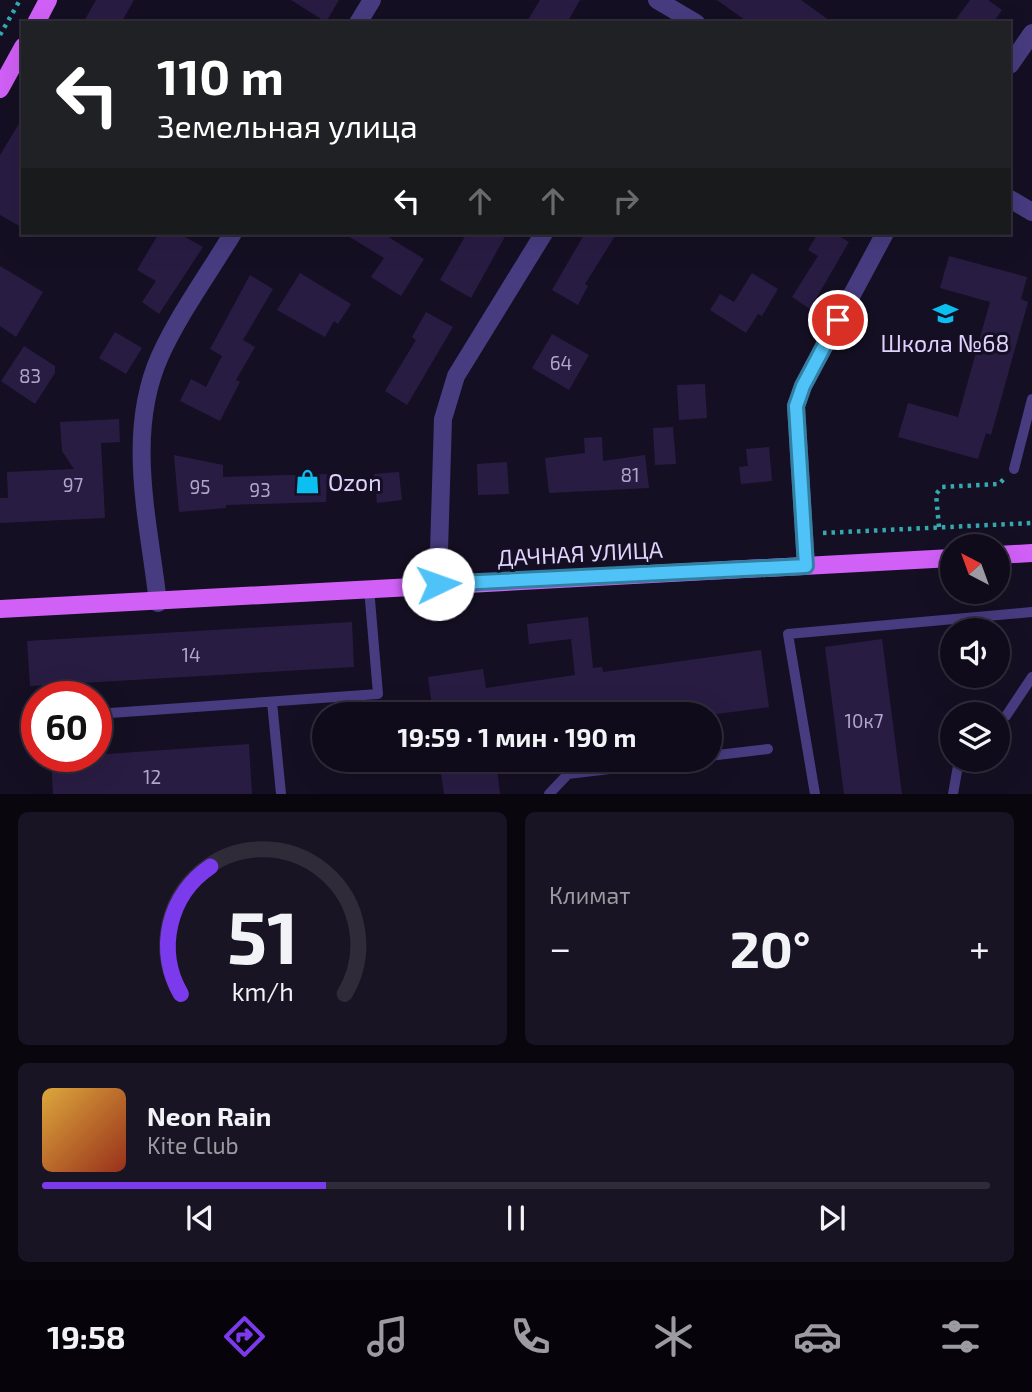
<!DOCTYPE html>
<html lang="ru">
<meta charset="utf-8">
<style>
body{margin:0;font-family:"Exo 2",sans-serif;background:#191423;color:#f1f3f6;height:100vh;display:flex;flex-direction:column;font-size:26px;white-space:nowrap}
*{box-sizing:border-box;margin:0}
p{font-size:23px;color:#9c9ba2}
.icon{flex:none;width:38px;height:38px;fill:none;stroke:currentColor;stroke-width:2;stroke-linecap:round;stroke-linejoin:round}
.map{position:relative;height:794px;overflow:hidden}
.side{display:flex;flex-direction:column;gap:18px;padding:18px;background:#09060e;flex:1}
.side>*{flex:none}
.banner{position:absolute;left:21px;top:21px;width:990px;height:214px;border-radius:0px;box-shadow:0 7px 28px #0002,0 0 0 2px #302b39;background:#202124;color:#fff;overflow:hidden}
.needle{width:46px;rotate:319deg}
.tools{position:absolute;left:940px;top:534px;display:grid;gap:14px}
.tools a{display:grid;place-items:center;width:70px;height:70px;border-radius:50%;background:#100b1a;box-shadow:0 7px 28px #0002,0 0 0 2px #302b39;font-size:35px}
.speed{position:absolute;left:21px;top:681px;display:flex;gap:14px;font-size:35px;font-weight:700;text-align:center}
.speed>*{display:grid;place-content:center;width:91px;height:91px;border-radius:50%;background:#100b1a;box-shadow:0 7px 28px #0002,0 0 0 2px #302b39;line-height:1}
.speed .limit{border:10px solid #d22;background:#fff;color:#111}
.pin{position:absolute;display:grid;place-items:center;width:60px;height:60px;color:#fff;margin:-30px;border:4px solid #fff;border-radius:50%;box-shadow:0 2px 7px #0007}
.me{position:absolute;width:77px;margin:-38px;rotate:87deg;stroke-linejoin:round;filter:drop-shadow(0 0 5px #0008)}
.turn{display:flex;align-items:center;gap:24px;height:147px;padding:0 21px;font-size:32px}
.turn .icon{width:91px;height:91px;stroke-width:2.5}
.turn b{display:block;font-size:49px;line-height:60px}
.lanes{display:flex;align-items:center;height:66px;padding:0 21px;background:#0003;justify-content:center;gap:35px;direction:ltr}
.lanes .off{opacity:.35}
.big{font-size:52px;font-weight:700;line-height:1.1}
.side .tile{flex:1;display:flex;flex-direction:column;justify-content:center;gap:10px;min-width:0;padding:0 24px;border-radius:10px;background:#191423}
.side .dial{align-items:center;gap:0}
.dial svg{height:182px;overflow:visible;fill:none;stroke:#302b39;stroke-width:7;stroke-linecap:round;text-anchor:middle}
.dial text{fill:#f1f3f6;stroke:none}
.song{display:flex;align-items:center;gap:21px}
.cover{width:84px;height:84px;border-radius:10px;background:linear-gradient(135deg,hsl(40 70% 55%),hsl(10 70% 35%))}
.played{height:7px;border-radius:4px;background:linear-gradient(90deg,#7c3aed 30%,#302b39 30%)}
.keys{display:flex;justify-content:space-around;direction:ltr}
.heat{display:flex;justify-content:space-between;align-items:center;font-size:38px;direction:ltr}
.side .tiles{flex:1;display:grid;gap:18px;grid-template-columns:1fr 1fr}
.tile:last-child{grid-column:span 2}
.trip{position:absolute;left:312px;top:702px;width:410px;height:70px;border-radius:35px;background:#100b1a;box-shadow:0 7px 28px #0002,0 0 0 2px #302b39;font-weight:700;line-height:70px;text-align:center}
.menu{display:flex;height:112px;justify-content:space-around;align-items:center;background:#06040a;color:#9c9ba2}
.menu .icon{width:49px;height:49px}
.menu .selected{color:#7c3aed}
.menu b{font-size:32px;color:#f1f3f6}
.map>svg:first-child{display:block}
.building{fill:#291c43}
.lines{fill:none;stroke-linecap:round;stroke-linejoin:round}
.path{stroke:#35a8b0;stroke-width:4.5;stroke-dasharray:3.5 5;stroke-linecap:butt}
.lane{stroke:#473c80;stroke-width:10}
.street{stroke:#473c80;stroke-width:18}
.primary{stroke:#d160f7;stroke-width:18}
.route-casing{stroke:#337fa1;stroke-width:18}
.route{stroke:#4fc3f7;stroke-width:12}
.labels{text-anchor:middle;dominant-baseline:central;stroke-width:6;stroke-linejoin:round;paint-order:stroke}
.number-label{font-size:19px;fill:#b0a5ce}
.poi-label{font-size:23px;fill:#ddd3fd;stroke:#150f23}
.street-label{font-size:23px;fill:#ddd3fd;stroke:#150f23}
</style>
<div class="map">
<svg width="1032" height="794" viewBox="0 0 1032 794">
<rect width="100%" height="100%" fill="#150f23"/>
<path class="building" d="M96,0H134L121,23H83Z
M291,0H339L326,22Z
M540,0H580L567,23H526Z
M717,0H801L833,23H749Z
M970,0H988L1002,10L993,23H953Z
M23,117V228L0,215V155Z
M159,233H178L203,247L159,314L142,302L156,281L137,270Z
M343,233H382L424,259L401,296L371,277L384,258Z
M467,233H507L471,298L440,280Z
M585,233H617L585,284L588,286L578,305L552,290Z
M818,233H834L849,242L810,309L792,297L818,256L808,250Z
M949,256L1027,277L1021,299L1028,302L991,435L986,433L978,459L898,437L908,403L958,417L990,302L940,288Z
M0,266L43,292L16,337L0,326Z
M300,273L351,304L338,324L334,321L325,337L277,310Z
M752,273L778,289L762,316L758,314L746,333L710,310L720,294L734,302Z
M250,275L273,289L243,340L255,347L236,380L240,382L220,421L180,401L191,379L206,387L222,356L210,349Z
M426,312L453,327L407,405L385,391L416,340L412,337Z
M115,332L142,348L126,374L99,358Z
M552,334L589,355L569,390L532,368Z
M24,346L55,366V373L35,404L1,381Z
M705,384L707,418L679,420L677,385Z
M119,419L120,442L101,443L105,518L0,523V498H8L7,472L74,469L62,451L60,422Z
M673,427L676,464L655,465L653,428Z
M602,437L603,461L645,455L649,488L549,493L545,458L585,453L584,438Z
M769,447L772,481L741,484L739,467L748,466L746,449Z
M174,455L223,465V477L327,474L326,502L226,505V508L179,512Z
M507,462L509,494L478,495L477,464Z
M399,472L402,500L377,503L374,474Z
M588,617L593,668L602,667L603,672L761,650L769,707L717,714H433L428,677L483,669L486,688L575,675L571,639L529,644L527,624Z
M352,622L354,667L30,686L27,641Z
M882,639L902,794H844L825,647Z
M249,744L252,794H53L51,758Z
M439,760H496L500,794H444Z"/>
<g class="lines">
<path class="path" d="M0,35L20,0
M939,527L936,494L942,487L999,484L1005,478
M823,533L1032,523"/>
<path class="lane" d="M1014,469L1032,399
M272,702L281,794
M96,714L378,694L369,588
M36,718H37
M998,720L1006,716L1032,677
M709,756L768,749
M549,794L568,774L684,760
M815,794L788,634L1032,612
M953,794L959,760"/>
<path class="street" d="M657,0L696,23
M358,23L372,0
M1010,65L1032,33
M1010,199L1032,212
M806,566L796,406L803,386L885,233
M438,584L443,419L456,376L544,233
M158,603C149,522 125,434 160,356C179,314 209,273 233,233"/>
<path class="primary" d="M36,23L48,0
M0,89L23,47
M998,555L1032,553
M0,609L952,558"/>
</g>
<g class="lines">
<defs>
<path id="route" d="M438,584L806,566L796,406L803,386L838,320"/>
</defs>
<use href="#route" class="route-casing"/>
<use href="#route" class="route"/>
</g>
<defs>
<symbol id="school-bare" viewBox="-9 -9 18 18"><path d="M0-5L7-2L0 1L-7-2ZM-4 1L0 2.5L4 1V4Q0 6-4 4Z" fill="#0bbff1" stroke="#150f23" stroke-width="2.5" paint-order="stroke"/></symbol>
<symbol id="shop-bare" viewBox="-9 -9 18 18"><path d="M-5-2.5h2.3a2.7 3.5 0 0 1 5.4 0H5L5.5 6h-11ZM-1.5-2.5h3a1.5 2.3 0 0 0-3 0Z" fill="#0bbff1" stroke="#150f23" stroke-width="2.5" paint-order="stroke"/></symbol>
</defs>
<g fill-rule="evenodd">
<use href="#school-bare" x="928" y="296" width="35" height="35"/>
<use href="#shop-bare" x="290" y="464" width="35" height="35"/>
</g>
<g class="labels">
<g class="number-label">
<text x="561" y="362">64</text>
<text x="30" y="375">83</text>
<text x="630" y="474">81</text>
<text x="73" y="484">97</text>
<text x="200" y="486">95</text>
<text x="260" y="489">93</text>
<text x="191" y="654">14</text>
<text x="864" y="720">10к7</text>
<text x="152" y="776">12</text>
</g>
<g class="poi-label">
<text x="945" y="343">Школа №68</text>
<text x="328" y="482" text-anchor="start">Ozon</text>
</g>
<g class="street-label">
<text transform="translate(580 553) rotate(-3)">ДАЧНАЯ УЛИЦА</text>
</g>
</g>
</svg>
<div class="tools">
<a><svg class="needle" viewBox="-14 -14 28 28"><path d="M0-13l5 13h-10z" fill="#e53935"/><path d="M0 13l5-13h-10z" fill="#9c9ba2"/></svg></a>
<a><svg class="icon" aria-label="sound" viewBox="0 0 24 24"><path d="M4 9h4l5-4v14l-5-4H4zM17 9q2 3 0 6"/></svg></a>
<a><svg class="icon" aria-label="layers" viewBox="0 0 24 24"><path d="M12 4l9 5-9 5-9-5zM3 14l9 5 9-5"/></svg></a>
</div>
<div class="speed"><div class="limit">60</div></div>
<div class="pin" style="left:838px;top:320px;background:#d93025"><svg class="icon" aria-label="arrive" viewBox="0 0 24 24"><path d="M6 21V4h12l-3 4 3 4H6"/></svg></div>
<svg class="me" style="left:438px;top:584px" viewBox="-20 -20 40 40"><circle r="19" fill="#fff"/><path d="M0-13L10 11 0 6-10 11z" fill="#4fc3f7"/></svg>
<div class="trip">19:59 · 1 мин · 190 m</div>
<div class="banner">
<div class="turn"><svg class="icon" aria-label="left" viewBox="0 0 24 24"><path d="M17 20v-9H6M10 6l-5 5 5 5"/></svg><div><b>110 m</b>Земельная улица</div></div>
<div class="lanes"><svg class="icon" aria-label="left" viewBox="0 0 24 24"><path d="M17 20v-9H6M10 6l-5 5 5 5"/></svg><svg class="icon off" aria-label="ahead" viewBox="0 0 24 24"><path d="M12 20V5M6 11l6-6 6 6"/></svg><svg class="icon off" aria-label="ahead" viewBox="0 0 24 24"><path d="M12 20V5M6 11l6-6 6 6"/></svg><svg class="icon off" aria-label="right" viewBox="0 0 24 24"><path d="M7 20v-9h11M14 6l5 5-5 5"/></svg></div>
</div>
</div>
<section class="side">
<div class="tiles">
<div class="tile dial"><svg viewBox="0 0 100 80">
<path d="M14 69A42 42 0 1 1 86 69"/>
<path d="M14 69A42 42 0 0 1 27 13" stroke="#7c3aed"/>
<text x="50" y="56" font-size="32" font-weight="700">51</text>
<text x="50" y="72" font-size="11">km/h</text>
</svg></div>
<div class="tile"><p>Климат</p>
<div class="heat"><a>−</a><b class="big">20°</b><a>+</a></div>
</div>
<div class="tile">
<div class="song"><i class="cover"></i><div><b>Neon Rain</b><p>Kite Club</p></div></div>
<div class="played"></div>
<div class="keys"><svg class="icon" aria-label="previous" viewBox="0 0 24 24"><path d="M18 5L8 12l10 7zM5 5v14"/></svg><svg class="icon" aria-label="pause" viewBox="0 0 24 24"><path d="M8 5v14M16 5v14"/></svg><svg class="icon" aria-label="next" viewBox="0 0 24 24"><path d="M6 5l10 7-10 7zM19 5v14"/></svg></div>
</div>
</div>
</section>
<nav class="menu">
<b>19:58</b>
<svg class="icon selected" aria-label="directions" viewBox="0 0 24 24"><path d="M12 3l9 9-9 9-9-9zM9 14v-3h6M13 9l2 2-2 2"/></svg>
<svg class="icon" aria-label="music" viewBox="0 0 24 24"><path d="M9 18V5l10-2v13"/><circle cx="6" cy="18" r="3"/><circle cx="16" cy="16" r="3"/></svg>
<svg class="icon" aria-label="phone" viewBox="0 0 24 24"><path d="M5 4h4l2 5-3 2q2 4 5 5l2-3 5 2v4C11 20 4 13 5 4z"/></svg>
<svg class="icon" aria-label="climate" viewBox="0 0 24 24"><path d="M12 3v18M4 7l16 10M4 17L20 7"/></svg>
<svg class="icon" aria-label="car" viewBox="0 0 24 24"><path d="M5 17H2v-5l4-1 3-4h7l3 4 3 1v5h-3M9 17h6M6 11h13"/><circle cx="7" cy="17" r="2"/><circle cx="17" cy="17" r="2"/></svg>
<svg class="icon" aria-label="filters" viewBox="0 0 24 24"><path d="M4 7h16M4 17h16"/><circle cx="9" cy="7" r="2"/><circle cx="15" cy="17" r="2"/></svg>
</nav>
